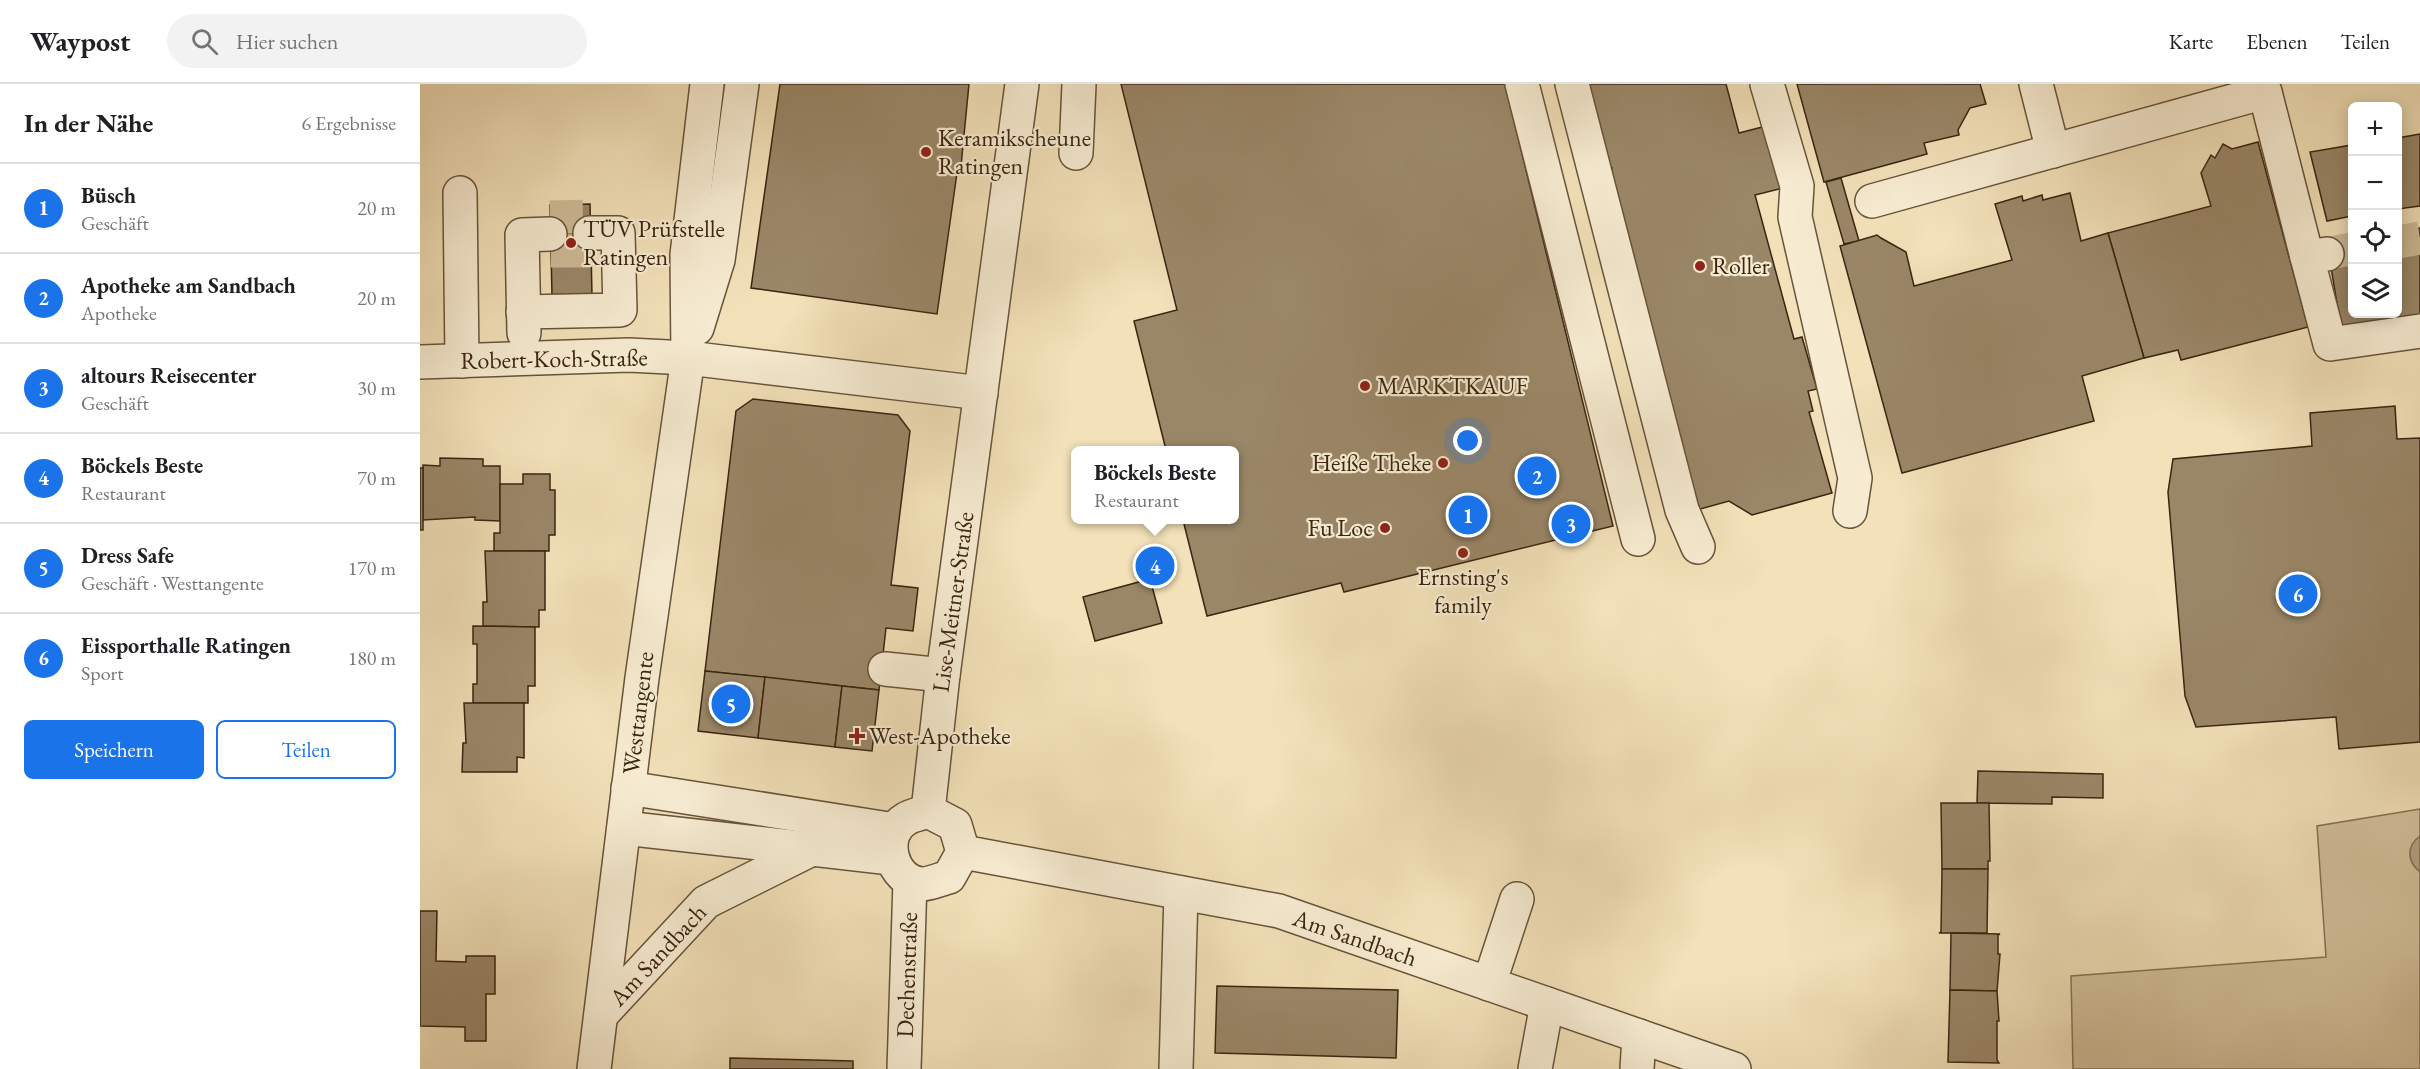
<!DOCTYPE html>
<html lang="de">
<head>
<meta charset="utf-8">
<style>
  :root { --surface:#fff; --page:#f2f2f2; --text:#202124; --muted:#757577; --line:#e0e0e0; --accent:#1a73e8 }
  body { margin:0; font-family:"EB Garamond",serif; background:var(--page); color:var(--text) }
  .controls { position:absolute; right:18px; top:18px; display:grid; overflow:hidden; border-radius:9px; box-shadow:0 3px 15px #0003 }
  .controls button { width:54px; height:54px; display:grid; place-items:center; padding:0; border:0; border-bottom:2px solid var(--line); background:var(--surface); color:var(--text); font:30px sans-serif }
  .you { position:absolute; left:1048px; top:357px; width:21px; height:21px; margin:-15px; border:4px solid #fff; border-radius:50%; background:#1a73e8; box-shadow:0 0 0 9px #1a73e833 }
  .badge { display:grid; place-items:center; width:39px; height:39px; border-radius:50%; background:var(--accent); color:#fff; font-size:20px; font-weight:700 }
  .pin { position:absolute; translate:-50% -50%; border:3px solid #fff; box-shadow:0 2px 6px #0006 }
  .popup { position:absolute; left:651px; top:362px; width:168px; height:78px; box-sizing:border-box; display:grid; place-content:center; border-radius:9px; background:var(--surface); filter:drop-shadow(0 2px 4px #0005); font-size:20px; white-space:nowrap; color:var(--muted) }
  .popup b { font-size:22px; color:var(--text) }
  .popup::after { content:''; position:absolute; left:50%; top:100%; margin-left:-12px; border:12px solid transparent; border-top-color:var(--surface) }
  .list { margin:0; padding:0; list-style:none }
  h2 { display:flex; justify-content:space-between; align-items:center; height:78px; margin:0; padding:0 24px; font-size:26px }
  h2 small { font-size:20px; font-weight:400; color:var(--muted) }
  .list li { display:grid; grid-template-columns:39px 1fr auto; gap:18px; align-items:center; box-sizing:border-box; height:90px; padding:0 24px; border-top:2px solid var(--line) }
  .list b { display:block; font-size:22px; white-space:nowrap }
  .list p { margin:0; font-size:20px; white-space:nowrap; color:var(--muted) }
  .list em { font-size:20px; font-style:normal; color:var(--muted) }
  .actions { display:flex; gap:12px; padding:18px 24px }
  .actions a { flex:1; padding:14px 0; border:2px solid var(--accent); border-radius:9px; text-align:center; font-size:21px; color:var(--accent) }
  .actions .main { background:var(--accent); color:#fff }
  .icon { flex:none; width:33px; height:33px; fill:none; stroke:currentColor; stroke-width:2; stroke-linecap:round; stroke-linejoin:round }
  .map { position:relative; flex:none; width:2000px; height:985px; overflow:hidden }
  header { display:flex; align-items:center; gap:36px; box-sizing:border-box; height:84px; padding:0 30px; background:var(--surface); border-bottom:2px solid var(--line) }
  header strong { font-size:28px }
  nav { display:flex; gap:33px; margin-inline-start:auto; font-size:21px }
  .search { width:420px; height:54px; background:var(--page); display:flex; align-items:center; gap:15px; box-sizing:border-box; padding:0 21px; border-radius:33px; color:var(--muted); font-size:22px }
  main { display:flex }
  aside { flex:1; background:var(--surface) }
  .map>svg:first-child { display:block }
  .green { fill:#d3c19c; stroke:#867356; stroke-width:1.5 }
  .water { fill:#b3a180; stroke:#836f53; stroke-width:1.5 }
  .building { fill:#9a8768; stroke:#3a2510; stroke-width:1.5 }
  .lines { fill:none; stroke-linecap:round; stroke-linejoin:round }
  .minor-tunnel { stroke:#cdbb97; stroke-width:33; stroke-dasharray:33 16; stroke-linecap:butt }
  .minor-casing { stroke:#68543a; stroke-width:36 }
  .minor { stroke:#f7ecd2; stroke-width:33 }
  .poi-dot { fill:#8f2418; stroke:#f7ecd2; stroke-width:2 }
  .labels { text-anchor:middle; stroke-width:4.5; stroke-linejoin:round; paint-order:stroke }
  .poi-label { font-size:24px; fill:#3a2510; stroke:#f7ecd2; text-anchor:start }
  .street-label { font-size:24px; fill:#3a2510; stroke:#f7ecd2 }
</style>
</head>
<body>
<header>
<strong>Waypost</strong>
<div class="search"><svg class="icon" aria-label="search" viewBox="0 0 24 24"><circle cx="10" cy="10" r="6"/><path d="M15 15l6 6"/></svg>Hier suchen</div>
<nav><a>Karte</a><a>Ebenen</a><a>Teilen</a></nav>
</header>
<main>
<aside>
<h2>In der Nähe<small>6 Ergebnisse</small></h2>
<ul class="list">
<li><span class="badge">1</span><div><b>Büsch</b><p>Geschäft</p></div><em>20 m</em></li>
<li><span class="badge">2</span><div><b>Apotheke am Sandbach</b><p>Apotheke</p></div><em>20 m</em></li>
<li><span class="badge">3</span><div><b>altours Reisecenter</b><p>Geschäft</p></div><em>30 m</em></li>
<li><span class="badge">4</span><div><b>Böckels Beste</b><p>Restaurant</p></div><em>70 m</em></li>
<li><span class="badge">5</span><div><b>Dress Safe</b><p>Geschäft · Westtangente</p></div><em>170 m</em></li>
<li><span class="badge">6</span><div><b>Eissporthalle Ratingen</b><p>Sport</p></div><em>180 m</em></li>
</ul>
<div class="actions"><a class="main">Speichern</a><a>Teilen</a></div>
</aside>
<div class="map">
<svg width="2000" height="985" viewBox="0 0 2000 985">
  <rect width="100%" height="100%" fill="#f2e1b9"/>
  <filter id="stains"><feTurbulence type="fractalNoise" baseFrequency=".00333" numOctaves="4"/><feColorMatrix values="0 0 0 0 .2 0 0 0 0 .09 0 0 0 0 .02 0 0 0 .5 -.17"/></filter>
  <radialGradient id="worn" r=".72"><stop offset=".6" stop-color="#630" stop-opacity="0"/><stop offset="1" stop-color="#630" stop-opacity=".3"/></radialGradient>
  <path class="green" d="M2000,725V985H1653L1651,892L1906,873L1897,742Z"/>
  <path class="water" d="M2000,752V788C1987,778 1986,762 2000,752Z"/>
  <g class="building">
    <path d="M360,0H549L541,82H538L517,230L331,204Z"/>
    <path d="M701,0H1085L1193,442L924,508L921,499L787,532L763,436H814V366H746L714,237L757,226Z"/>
    <path d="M1162,0H1306L1319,49L1350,41L1367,103L1335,111L1374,255L1382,253L1397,305L1388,307L1393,327L1389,328L1412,409L1332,431L1309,417L1273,427L1186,106L1192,84L1185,85Z"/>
    <path d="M1377,0H1560L1566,20L1550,24L1538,46L1539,51L1504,59L1507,70L1404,98Z"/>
    <path d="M2000,50V122L1978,125V54Z"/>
    <path d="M1838,58L1888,243L1761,276L1758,266L1724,274L1688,149L1791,122L1781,89L1791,71L1795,74L1803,60L1812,65Z"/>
    <path d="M1932,61V132L1907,137L1890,68Z"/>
    <path d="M1421,94L1439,157L1424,160L1406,98Z"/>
    <path d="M1650,109L1661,157L1688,149L1724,274L1662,292L1674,337L1482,389L1420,162L1457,151L1461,154L1486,168L1494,202L1592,176L1575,120L1602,112L1603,117L1622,111L1623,116Z"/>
    <path d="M170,120L172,211L132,212L130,121Z"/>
    <path d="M2000,144V238L1922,250L1907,159L1932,155V230H1978V148Z"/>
    <path d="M333,315L478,331L490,347L471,501L498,504L493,547L466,544L459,606L285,587L316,327Z"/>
    <path d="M1975,322L1977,355L2000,354V658L1919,665L1916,633L1776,643L1765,612L1748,408L1753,375L1892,362L1890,329Z"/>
    <path d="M20,374L63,375V382H80V437L55,436V433L3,436V381L20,382Z"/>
    <rect x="0" y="384" width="3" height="62"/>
    <path d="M103,390H130V406H135V451H129V467H74V449H80V400H103Z"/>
    <path d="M65,467H125V526H119V543L63,542V518H67Z"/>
    <path d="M730,495L742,539L675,557L663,513Z"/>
    <path d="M53,542L115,543V602H108V619H53V600H57V560H53Z"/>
    <path d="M285,587L345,593L338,654L278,647Z"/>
    <path d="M345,593L422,602L415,663L338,654Z"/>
    <path d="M422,602L459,606L452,667L415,663Z"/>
    <path d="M44,619H104V674L97,673V688H42L43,659H46Z"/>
    <path d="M1558,687L1683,690V714L1632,713V720L1557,719Z"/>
    <path d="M1521,719H1569L1570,777H1568V785H1522Z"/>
    <path d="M1522,785H1568L1567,849H1519L1521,848Z"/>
    <path d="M0,827H17L16,877L46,878V872H75V910H66V957H45V943L0,942Z"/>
    <path d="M1531,849L1580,850L1578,851V870H1580L1577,907L1530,906Z"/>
    <path d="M797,902L978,906L976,974L795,969Z"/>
    <path d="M1530,906L1577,907L1579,937H1577V976L1579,979L1528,978Z"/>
    <path d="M310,974L433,977V985H310Z"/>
  </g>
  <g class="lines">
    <g class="minor-tunnel">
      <path d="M130,133L170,132"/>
      <path d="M1978,158L2000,154"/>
      <path d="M131,167H171"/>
      <path d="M1909,169L1932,165"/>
    </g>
    <defs>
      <g id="minor">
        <path d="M1102,0L1218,455"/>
        <path d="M1152,0L1262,426L1278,463"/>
        <path d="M1347,0L1377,102L1375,133L1435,394L1430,427"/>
        <path d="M1616,0L1633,67"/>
        <path d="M656,69L659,0"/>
        <path d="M40,109L42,277"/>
        <path d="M1452,117L1845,8L1887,173"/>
        <path d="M1907,170L1887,173L1910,260L2000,247"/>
        <path d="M103,228L200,226L198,149H170"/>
        <path d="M277,244L298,176L322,0"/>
        <path d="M104,249L102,151L130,150"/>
        <path d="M0,278L209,271L268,274L561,309"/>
        <path d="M465,585L523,591"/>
        <path d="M208,704L475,746"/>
        <path d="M508,727L523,591L602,0"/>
        <path d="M508,727L535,741L543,768L529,793C521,795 510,800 502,800C471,798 459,750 486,735C492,731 501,730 508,727Z"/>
        <path d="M204,744L471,774"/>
        <path d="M543,768L859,827L1314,985"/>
        <path d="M1069,900L1097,815"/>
        <path d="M181,931L286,818L394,764"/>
        <path d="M174,985L222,594L268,274L267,171L287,0"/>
        <path d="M484,985L490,797"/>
        <path d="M756,985L761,809"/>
        <path d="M1115,985L1127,920"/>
        <path d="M1217,985L1219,952"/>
      </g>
    </defs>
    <use href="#minor" class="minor-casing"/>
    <use href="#minor" class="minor"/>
  </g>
  <g class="poi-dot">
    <circle cx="506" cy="68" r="6"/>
    <circle cx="151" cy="159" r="6"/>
    <circle cx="1280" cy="182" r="6"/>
    <circle cx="945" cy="302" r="6"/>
    <circle cx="1023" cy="379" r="6"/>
    <circle cx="965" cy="444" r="6"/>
    <circle cx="1043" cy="469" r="6"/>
    <path d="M434 643h6v6h6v6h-6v6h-6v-6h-6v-6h6z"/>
  </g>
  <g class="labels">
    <g class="poi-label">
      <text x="518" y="62">Keramikscheune<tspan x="518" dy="28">Ratingen</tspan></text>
      <text x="163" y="153">TÜV Prüfstelle<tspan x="163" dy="28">Ratingen</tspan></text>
      <text x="1292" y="190">Roller</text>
      <text x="957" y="310">MARKTKAUF</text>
      <text x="1011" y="387" text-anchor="end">Heiße Theke</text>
      <text x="953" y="452" text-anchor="end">Fu Loc</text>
      <text x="1043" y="501" text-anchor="middle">Ernsting's<tspan x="1043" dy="28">family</tspan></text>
      <text x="449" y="660">West-Apotheke</text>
    </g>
    <g class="street-label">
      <text transform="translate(134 275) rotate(-1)" y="8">Robert-Koch-Straße</text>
      <text transform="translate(533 518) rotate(-82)" y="8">Lise-Meitner-Straße</text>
      <text transform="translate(218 629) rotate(-83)" y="8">Westtangente</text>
      <text transform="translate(935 854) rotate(19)" y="8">Am Sandbach</text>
      <text transform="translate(238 871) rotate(-47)" y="8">Am Sandbach</text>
      <text transform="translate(487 891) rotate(-88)" y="8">Dechenstraße</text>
    </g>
  </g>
  <rect width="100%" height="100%" filter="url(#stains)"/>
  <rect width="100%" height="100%" fill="url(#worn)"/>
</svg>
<div class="controls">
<button>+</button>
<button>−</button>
<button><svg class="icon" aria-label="locate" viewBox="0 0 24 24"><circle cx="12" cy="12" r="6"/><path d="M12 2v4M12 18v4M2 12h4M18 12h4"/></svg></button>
<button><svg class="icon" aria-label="layers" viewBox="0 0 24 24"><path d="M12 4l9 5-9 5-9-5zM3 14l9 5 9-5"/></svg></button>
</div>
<div class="you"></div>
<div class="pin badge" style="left:1048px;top:431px">1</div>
<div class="pin badge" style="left:1117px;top:392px">2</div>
<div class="pin badge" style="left:1151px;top:440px">3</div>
<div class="pin badge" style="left:735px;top:482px">4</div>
<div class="popup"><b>Böckels Beste</b>Restaurant</div>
<div class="pin badge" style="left:311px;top:620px">5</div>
<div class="pin badge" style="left:1878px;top:510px">6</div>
</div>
</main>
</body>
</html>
